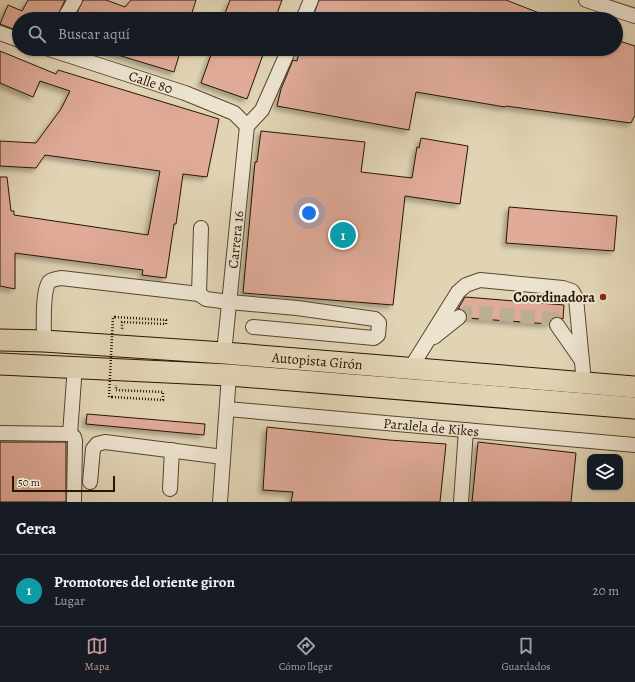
<!DOCTYPE html>
<html lang="es">
<head>
<meta charset="utf-8">
<style>
  :root { --surface:#171b24; --page:#20242c; --text:#f1f3f6; --muted:#9ea1a6; --line:#363941; --accent:#c59692 }
  body { margin:0; font-family:Alegreya,serif; background:var(--page); color:var(--text) }
  .controls { position:absolute; right:12px; bottom:12px; display:grid; overflow:hidden; border-radius:8px; box-shadow:0 1px 3px #0004 }
  .controls button { width:36px; height:36px; display:grid; place-items:center; padding:0; border:0; border-bottom:1px solid var(--line); background:var(--surface); color:var(--text); font:20px sans-serif }
  .scale { position:absolute; left:12px; bottom:10px; width:103px; box-sizing:border-box; padding-left:4px; border:2px solid #291601; border-top:0; font-size:11px; line-height:14px; white-space:nowrap; color:#291601; -webkit-text-stroke:3px #ece3cf; paint-order:stroke }
  .you { position:absolute; left:309px; top:213px; width:14px; height:14px; margin:-10px; border:3px solid #fff; border-radius:50%; background:#1a73e8; box-shadow:0 0 0 6px #1a73e833 }
  .badge { display:grid; place-items:center; width:26px; height:26px; border-radius:50%; background:var(--accent); color:#fff; font-size:13px; font-weight:700 }
  .pin { position:absolute; translate:-50% -50%; border:2px solid #fff; box-shadow:0 1px 4px #0006 }
  .list { margin:0; padding:0; list-style:none }
  h2 { display:flex; justify-content:space-between; align-items:center; height:52px; margin:0; padding:0 16px; font-size:17px }
  h2 small { font-size:13px; font-weight:400; color:var(--muted) }
  .list li { display:grid; grid-template-columns:26px 1fr auto; gap:12px; align-items:center; box-sizing:border-box; height:72px; padding:0 16px; border-top:1px solid var(--line) }
  .list b { display:block; font-size:15px; white-space:nowrap }
  .list p { margin:0; font-size:13px; white-space:nowrap; color:var(--muted) }
  .list em { font-size:13px; font-style:normal; color:var(--muted) }
  .icon { flex:none; width:22px; height:22px; fill:none; stroke:currentColor; stroke-width:2; stroke-linecap:round; stroke-linejoin:round }
  .map { position:relative; flex:none; width:635px; height:502px; overflow:hidden }
  .search { position:absolute; background:var(--surface); box-shadow:0 1px 3px #0004; left:12px; right:12px; top:12px; height:44px; display:flex; align-items:center; gap:10px; box-sizing:border-box; padding:0 14px; border-radius:22px; color:var(--muted); font-size:15px }
  .sheet { height:124px; background:var(--surface) }
  nav { display:flex; justify-content:space-around; align-items:center; box-sizing:border-box; height:56px; border-top:1px solid var(--line); background:var(--surface); font-size:11px; color:var(--muted) }
  nav a { display:grid; justify-items:center; gap:2px }
  nav .on { color:var(--accent) }
  .map>svg:first-child { display:block }
  .building { fill:#dfaa98; stroke:#291601; filter:url(#shadow) }
  .lines { fill:none; stroke-linecap:round; stroke-linejoin:round }
  .minor-tunnel { stroke:#bcae91; stroke-width:14; stroke-dasharray:14 7; stroke-linecap:butt }
  .minor-casing { stroke:#57462e; stroke-width:16 }
  .highway-casing { stroke:#291601; stroke-width:23 }
  .path { stroke:#291601; stroke-width:2.5; stroke-dasharray:1 2; stroke-linecap:butt }
  .minor { stroke:#ece3cf; stroke-width:14 }
  .highway { stroke:#e1d4b5; stroke-width:21 }
  .path-bridge { stroke:#291601; stroke-width:2.5; stroke-dasharray:1 2; stroke-linecap:butt }
  .poi-dot { fill:#8f2418; stroke:#ece3cf; stroke-width:1.5 }
  .labels { text-anchor:middle; stroke-width:4; stroke-linejoin:round; paint-order:stroke }
  .street-label { font-size:14px; fill:#291601; stroke:#ece3cf }
  .poi-label { font-size:14px; font-weight:bold; fill:#291601; stroke:#ece3cf; text-anchor:end }
</style>
</head>
<body>
<div class="map">
<svg width="635" height="502" viewBox="0 0 635 502">
  <defs>
    <filter id="shadow"><feDropShadow dx="-3.5" dy="3.5" stdDeviation="2" flood-color="#0004"/></filter>
  </defs>
  <rect width="100%" height="100%" fill="#e1d4b5"/>
  <filter id="stains"><feTurbulence type="fractalNoise" baseFrequency=".005" numOctaves="4"/><feColorMatrix values="0 0 0 0 .2 0 0 0 0 .09 0 0 0 0 .02 0 0 0 .5 -.17"/></filter>
  <radialGradient id="worn" r=".72"><stop offset=".6" stop-color="#630" stop-opacity="0"/><stop offset="1" stop-color="#630" stop-opacity=".3"/></radialGradient>
  <g class="building">
    <path d="M28,0H65L56,19H19V31L0,24L8,5L22,11Z"/>
    <path d="M83,0H106L125,7L131,0H196L190,19H74Z"/>
    <path d="M230,0H282L275,19H223Z"/>
    <path d="M319,0H506L552,18L312,19Z"/>
    <path d="M616,40L635,46V115L631,123L506,106L505,107L416,92L409,130L277,106L281,89L293,60L297,61L300,49H616Z"/>
    <path d="M108,49H181L174,72L108,52Z"/>
    <path d="M213,49H265L247,99L201,83Z"/>
    <path d="M0,51L56,74L58,70L219,119L207,177L183,174L176,224H174L166,278L142,275L143,270L15,253V289L0,286V177H7L11,211H14V215L148,235L160,171L45,155L36,168L0,166V141L36,143L61,109L70,91L40,81L33,97L0,83Z"/>
    <path d="M261,131L365,142L361,172L412,178L417,147L419,148L421,138L468,146L460,204L405,196L393,305L243,293L255,162H257Z"/>
    <path d="M509,207L617,216L614,251L506,243Z"/>
    <path d="M465,297L564,305L563,319L557,317L552,318L549,324L467,318L465,311L462,309H458Z"/>
    <path d="M87,414L205,424L204,435L86,424Z"/>
    <path d="M267,427L389,440L446,444L440,502H291L293,492L263,490Z"/>
    <rect x="0" y="442" width="66" height="60"/>
    <path d="M478,442L576,453L571,502H472Z"/>
  </g>
  <g class="lines">
    <path class="minor-tunnel" d="M459,317L466,313L496,314L553,319L557,325"/>
    <defs>
      <g id="minor">
        <path d="M586,0L635,16"/>
        <path d="M64,19L75,0"/>
        <path d="M303,19L311,0"/>
        <path d="M0,33L19,40"/>
        <path id="s1" d="M49,49L185,93L234,113L247,126"/>
        <path d="M247,126L262,110L289,49"/>
        <path d="M199,294L201,228"/>
        <path d="M557,325L582,361"/>
        <path d="M434,337L459,317"/>
        <path d="M44,341C44,328 42,292 49,282C52,279 57,279 61,278L199,294L206,299L229,302L297,308L375,319L379,323L378,335L374,338L253,327"/>
        <path id="s2" d="M224,353L247,126"/>
        <path d="M410,369L458,292L466,285L480,280L563,288L572,291L576,298L584,383"/>
        <path id="s3" d="M227,409L635,445"/>
        <path d="M0,433L70,434L74,437L75,441L74,502"/>
        <path d="M70,434L75,366"/>
        <path d="M90,482L93,449L97,444L105,442L223,457"/>
        <path d="M170,489L172,450"/>
        <path d="M220,502L229,375"/>
        <path d="M461,502L466,430"/>
      </g>
      <g id="highway">
        <path id="s4" d="M0,340L44,341L224,353L635,387"/>
        <path d="M0,364L229,375L635,408"/>
      </g>
    </defs>
    <use href="#minor" class="minor-casing"/>
    <use href="#highway" class="highway-casing"/>
    <g class="path">
      <path d="M115,317L166,320V324L122,322V329H124"/>
      <path d="M112,397L163,400V392L116,390V385"/>
    </g>
    <use href="#minor" class="minor"/>
    <use href="#highway" class="highway"/>
    <path class="path-bridge" d="M112,397H109L113,317H115"/>
  </g>
  <circle class="poi-dot" cx="603" cy="297" r="4"/>
  <g class="labels">
    <g class="street-label">
      <text dy="5" stroke="none"><textPath href="#s1" startOffset="107">Calle 80</textPath></text>
      <text dy="5" stroke="none"><textPath href="#s2" startOffset="114">Carrera 16</textPath></text>
      <text dy="5" stroke="none"><textPath href="#s4" startOffset="318">Autopista Girón</textPath></text>
      <text dy="5" stroke="none"><textPath href="#s3" startOffset="205">Paralela de Kikes</textPath></text>
    </g>
    <g class="poi-label">
      <text x="595" y="302">Coordinadora</text>
    </g>
  </g>
  <rect width="100%" height="100%" filter="url(#stains)"/>
  <rect width="100%" height="100%" fill="url(#worn)"/>
</svg>
<div class="controls">
<button><svg class="icon" aria-label="layers" viewBox="0 0 24 24"><path d="M12 4l9 5-9 5-9-5zM3 14l9 5 9-5"/></svg></button>
</div>
<div class="scale">50 m</div>
<div class="you"></div>
<div class="pin badge" style="left:343px;top:235px;background:#0f9aa8">1</div>
<div class="search"><svg class="icon" aria-label="search" viewBox="0 0 24 24"><circle cx="10" cy="10" r="6"/><path d="M15 15l6 6"/></svg>Buscar aquí</div>
</div>
<section class="sheet">
<h2>Cerca<small></small></h2>
<ul class="list">
<li><span class="badge" style="background:#0f9aa8">1</span><div><b>Promotores del oriente giron</b><p>Lugar</p></div><em>20 m</em></li>
</ul>
</section>
<nav>
<a class="on"><svg class="icon" aria-label="map" viewBox="0 0 24 24"><path d="M3 6l6-2 6 2 6-2v14l-6 2-6-2-6 2zM9 4v14M15 6v14"/></svg>Mapa</a>
<a><svg class="icon" aria-label="directions" viewBox="0 0 24 24"><path d="M12 3l9 9-9 9-9-9zM9 14v-3h6M13 9l2 2-2 2"/></svg>Cómo llegar</a>
<a><svg class="icon" aria-label="saved" viewBox="0 0 24 24"><path d="M7 4h10v16l-5-4-5 4z"/></svg>Guardados</a>
</nav>
</body>
</html>
